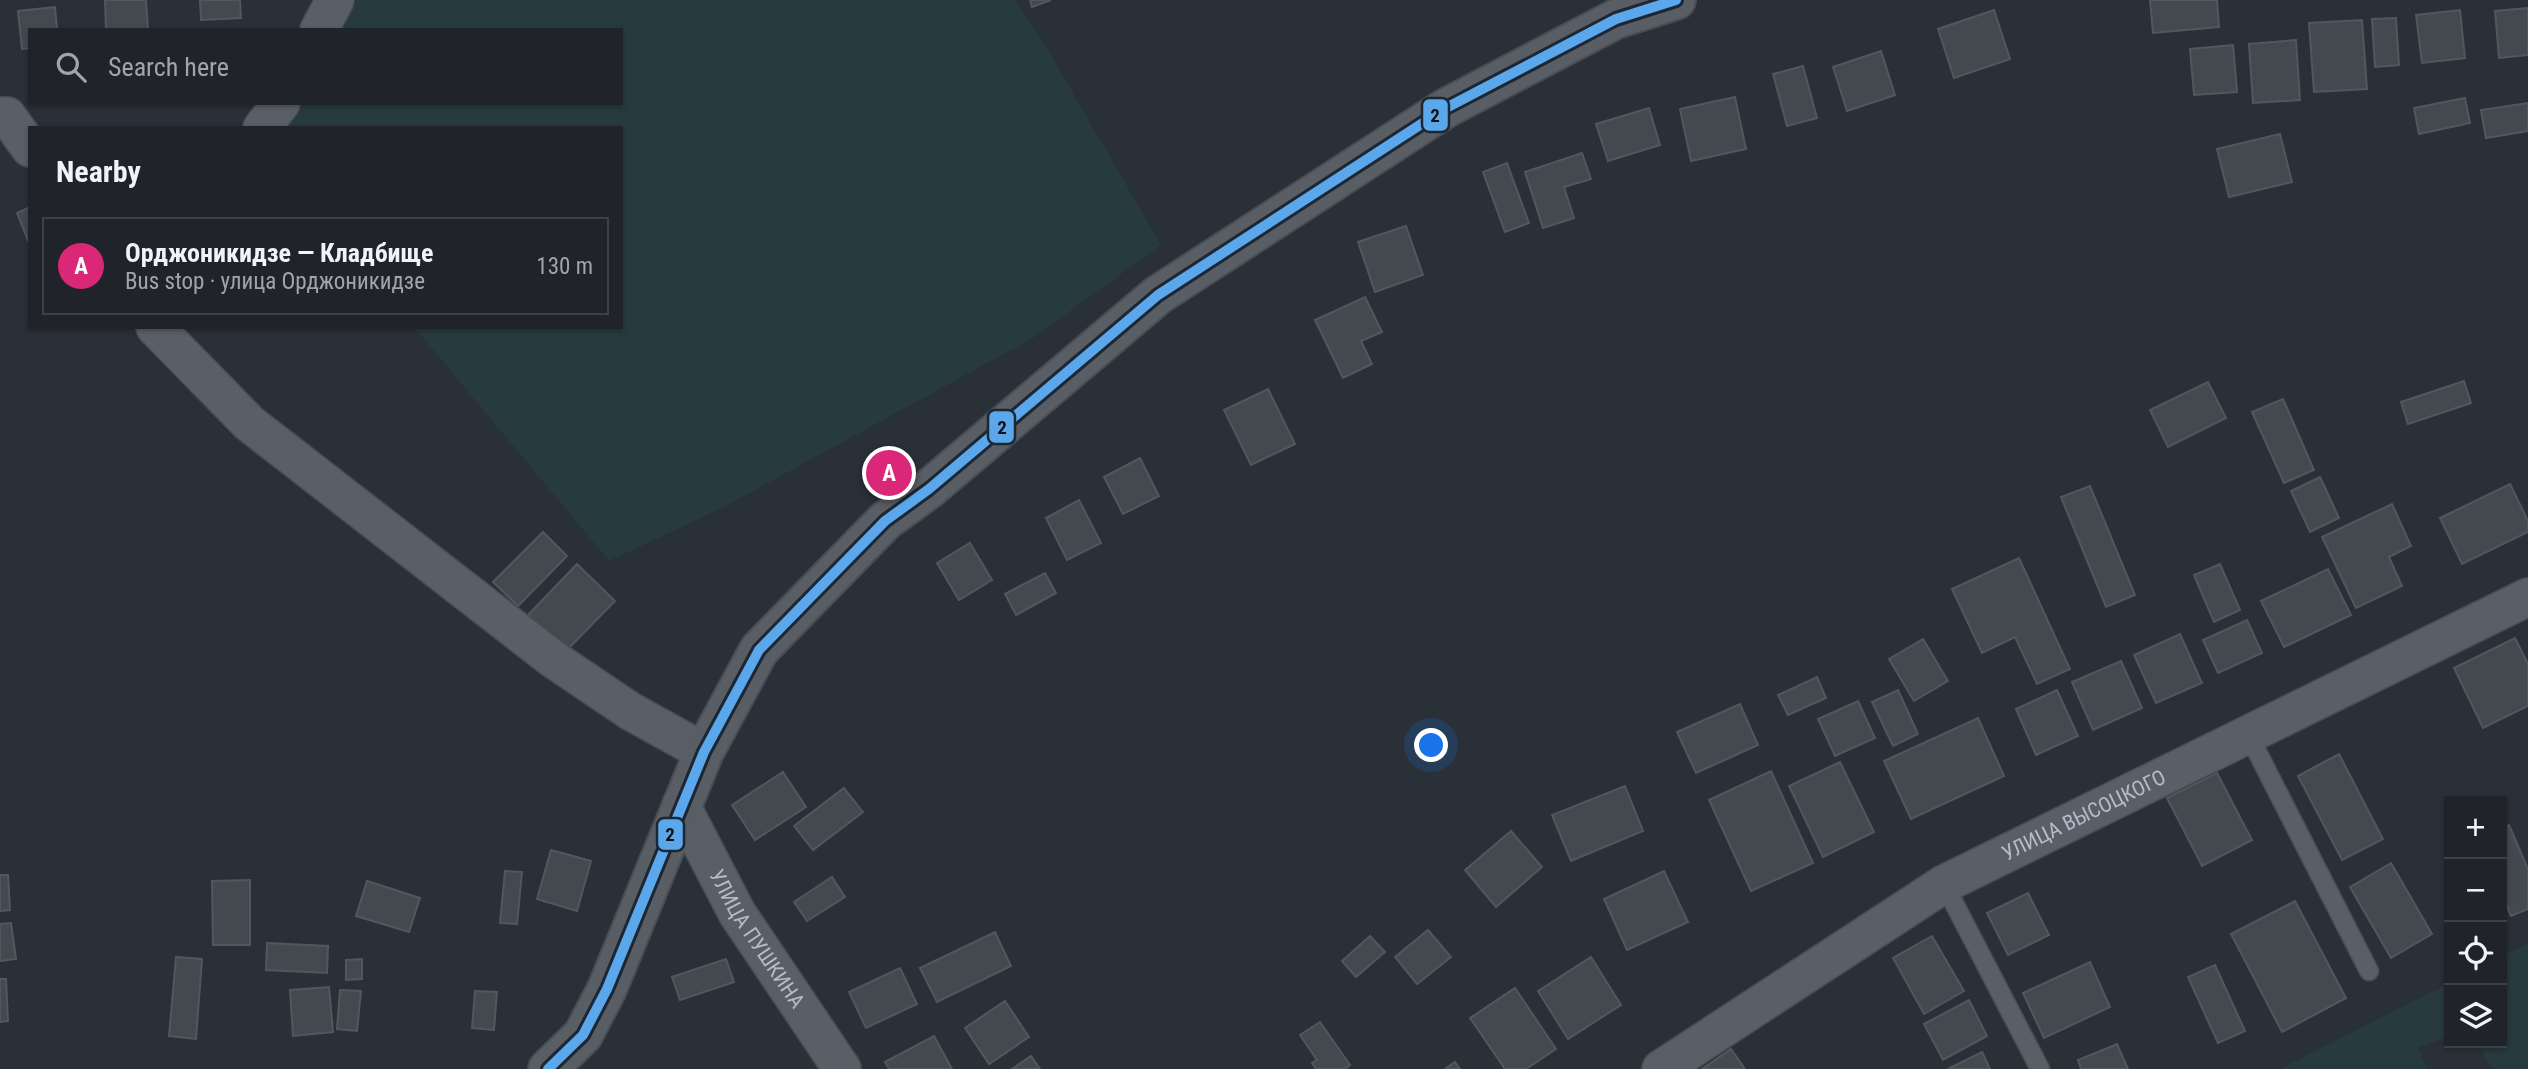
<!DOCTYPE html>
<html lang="en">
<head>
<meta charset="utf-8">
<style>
  :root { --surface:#20242a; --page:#282c32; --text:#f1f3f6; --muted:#a2a4a8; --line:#3d4147; --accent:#db2777 }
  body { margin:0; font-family:"Roboto Condensed",sans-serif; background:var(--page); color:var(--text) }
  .controls { position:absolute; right:21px; bottom:21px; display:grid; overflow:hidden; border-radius:0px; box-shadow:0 2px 5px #0004 }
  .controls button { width:63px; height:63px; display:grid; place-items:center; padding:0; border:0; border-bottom:2px solid var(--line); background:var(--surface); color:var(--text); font:35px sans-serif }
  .you { position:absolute; left:1432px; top:746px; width:24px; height:24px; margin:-18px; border:5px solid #fff; border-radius:50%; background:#1a73e8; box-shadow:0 0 0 10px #1a73e833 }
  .badge { display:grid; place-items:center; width:46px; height:46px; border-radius:50%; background:var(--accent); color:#fff; font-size:23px; font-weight:700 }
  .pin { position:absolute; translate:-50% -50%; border:4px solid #fff; box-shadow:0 2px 7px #0006 }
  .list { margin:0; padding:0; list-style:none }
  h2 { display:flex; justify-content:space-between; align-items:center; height:91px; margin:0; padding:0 28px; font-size:30px }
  h2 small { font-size:23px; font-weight:400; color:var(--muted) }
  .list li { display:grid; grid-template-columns:46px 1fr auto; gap:21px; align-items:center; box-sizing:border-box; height:98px; margin:0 14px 14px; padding:0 14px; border:2px solid var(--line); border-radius:0px }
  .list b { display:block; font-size:26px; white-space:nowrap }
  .list p { margin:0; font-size:23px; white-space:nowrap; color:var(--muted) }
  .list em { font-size:23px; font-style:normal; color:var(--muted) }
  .icon { flex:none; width:38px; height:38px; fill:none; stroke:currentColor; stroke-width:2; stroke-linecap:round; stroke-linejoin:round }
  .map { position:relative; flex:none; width:2528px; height:1069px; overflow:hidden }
  .search { position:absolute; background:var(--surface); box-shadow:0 2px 5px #0004; left:28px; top:28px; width:595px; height:77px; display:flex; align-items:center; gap:18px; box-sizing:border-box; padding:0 24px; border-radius:0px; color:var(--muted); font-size:26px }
  .panel { position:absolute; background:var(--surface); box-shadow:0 2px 5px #0004; left:28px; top:126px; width:595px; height:203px; border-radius:0px }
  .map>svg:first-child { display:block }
  .green { fill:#273a3e }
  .building { fill:#444950; stroke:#52575f; stroke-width:2 }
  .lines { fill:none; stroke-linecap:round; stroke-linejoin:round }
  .service-casing { stroke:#484c53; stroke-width:21 }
  .minor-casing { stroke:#484c53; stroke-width:40 }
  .secondary-casing { stroke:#484c53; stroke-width:42 }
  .service { stroke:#5a5e66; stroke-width:18 }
  .minor { stroke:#5a5e66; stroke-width:37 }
  .secondary { stroke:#595d64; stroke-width:38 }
  .bus-1-casing { stroke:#1d2633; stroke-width:16 }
  .bus-1 { stroke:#5aa8eb; stroke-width:10 }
  .labels { text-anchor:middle; stroke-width:6; stroke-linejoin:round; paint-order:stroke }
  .street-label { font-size:21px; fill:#b4bcc9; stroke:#1d2633 }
  .line-badge { stroke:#1d2633; stroke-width:2.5 }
  .pale-badge-label { font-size:19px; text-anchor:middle; font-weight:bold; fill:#111 }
</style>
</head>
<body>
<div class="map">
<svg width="2528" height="1069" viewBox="0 0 2528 1069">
  <rect width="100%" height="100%" fill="#2a3038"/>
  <g class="green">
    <path d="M357,0H1014L1040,36L1161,245L1033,338L724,507L609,561L414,327H621V128H283L297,103H621V30H339Z"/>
    <path d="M2528,943V1069H2493L2477,1043H2502V957Z"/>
    <path d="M2449,983V1036L2418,1048L2427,1069H2280Z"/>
  </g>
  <g class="building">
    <path d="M105,0H146L148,30H106Z"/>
    <path d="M200,0H240L241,18L201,20Z"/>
    <path d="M1030,0H1051L1032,7Z"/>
    <path d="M2150,0H2217L2219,27L2153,33Z"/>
    <path d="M55,7L57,30H30V48L22,49L18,11Z"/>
    <path d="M2528,8V55L2499,58L2495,11Z"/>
    <path d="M1994,10L2010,59L1954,78L1938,29Z"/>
    <path d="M2460,10L2465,58L2422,63L2416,15Z"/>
    <path d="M2396,18L2399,65L2375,67L2372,19Z"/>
    <path d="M2362,20L2367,89L2314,92L2309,23Z"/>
    <path d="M2296,40L2300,100L2253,103L2249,44Z"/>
    <path d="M2233,45L2237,92L2194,95L2190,49Z"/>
    <path d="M1881,51L1895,95L1847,111L1833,67Z"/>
    <path d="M1803,66L1817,118L1787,126L1773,74Z"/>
    <path d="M1735,97L1746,149L1691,161L1680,109Z"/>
    <path d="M2465,98L2470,123L2419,134L2414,108Z"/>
    <path d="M2528,103V131L2486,138L2481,110Z"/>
    <path d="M1649,108L1660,145L1608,161L1596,124Z"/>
    <path d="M2280,134L2292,182L2229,197L2217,149Z"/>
    <path d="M1582,153L1591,179L1564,187L1574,218L1543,228L1525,172Z"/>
    <path d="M1507,163L1529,223L1505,232L1483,172Z"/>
    <path d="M30,207V242L29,243L17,213Z"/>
    <path d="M1406,226L1423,275L1375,292L1358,242Z"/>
    <path d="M1365,297L1382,332L1361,341L1372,364L1343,378L1315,320Z"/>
    <path d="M2464,381L2471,403L2408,424L2401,402Z"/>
    <path d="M2208,382L2226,418L2168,447L2150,410Z"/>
    <path d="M1268,389L1295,444L1251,465L1224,410Z"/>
    <path d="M2283,399L2314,470L2284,483L2252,412Z"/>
    <path d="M1140,458L1159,496L1123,514L1104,477Z"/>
    <path d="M2320,477L2339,518L2310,532L2291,491Z"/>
    <path d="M2510,484L2528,521V532L2462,564L2440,518Z"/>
    <path d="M2090,486L2135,595L2106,607L2061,497Z"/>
    <path d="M1079,500L1101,543L1067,560L1046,518Z"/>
    <path d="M2392,504L2411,546L2389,557L2402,586L2356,608L2322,537Z"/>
    <path d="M543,532L567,556L518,606L493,582Z"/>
    <path d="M970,543L992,580L959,600L937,563Z"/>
    <path d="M2019,558L2070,669L2037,684L2015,637L1982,653L1952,589Z"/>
    <path d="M577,564L615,601L565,652L528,615Z"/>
    <path d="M2220,564L2240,610L2214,622L2194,575Z"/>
    <path d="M2328,569L2351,615L2284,647L2261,601Z"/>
    <path d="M1045,573L1056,593L1016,615L1005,594Z"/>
    <path d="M2247,620L2262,653L2218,673L2203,640Z"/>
    <path d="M2180,634L2202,683L2156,703L2134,655Z"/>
    <path d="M2515,638L2528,664V706L2483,728L2454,668Z"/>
    <path d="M1923,639L1948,681L1914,701L1889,659Z"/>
    <path d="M2121,661L2142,708L2093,730L2072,682Z"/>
    <path d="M1817,677L1826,698L1788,715L1778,695Z"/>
    <path d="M1898,690L1918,734L1893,746L1872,702Z"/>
    <path d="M2057,690L2078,736L2036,755L2016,709Z"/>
    <path d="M1858,701L1875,738L1835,756L1818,719Z"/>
    <path d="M1740,704L1758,745L1696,773L1677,732Z"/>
    <path d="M1978,718L2004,776L1911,819L1884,761Z"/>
    <path d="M2339,754L2383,839L2342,860L2298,776Z"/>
    <path d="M1840,762L1874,832L1823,857L1789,786Z"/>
    <path d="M1771,771L1813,863L1751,891L1709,800Z"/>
    <path d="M783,772L806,807L755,840L732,805Z"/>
    <path d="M2217,773L2252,840L2202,866L2167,798Z"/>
    <path d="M1625,786L1643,831L1571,861L1552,815Z"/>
    <path d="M844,788L863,812L813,850L794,826Z"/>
    <path d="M2509,825L2528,869V909L2511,916L2502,894V828Z"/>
    <path d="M1511,831L1542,867L1496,907L1465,870Z"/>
    <path d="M551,850L591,861L577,911L537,899Z"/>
    <path d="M2391,863L2432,934L2391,958L2350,887Z"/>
    <path d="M505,871L522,872L517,924L500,923Z"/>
    <path d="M1664,871L1688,922L1627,950L1604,899Z"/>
    <path d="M0,875H8L10,910L0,911Z"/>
    <path d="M832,877L845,897L807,921L794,902Z"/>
    <path d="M250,880V945H213L212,881Z"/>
    <path d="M367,881L420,898L409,932L356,916Z"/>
    <path d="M2028,893L2049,935L2008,955L1987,913Z"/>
    <path d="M2295,901L2346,998L2282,1032L2231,934Z"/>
    <path d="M11,923L16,959L0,961V924Z"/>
    <path d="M1428,930L1451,957L1417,984L1395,957Z"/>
    <path d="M995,932L1011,966L937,1002L920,968Z"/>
    <path d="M1370,936L1385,952L1356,977L1342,961Z"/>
    <path d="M1932,936L1964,991L1924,1014L1893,958Z"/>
    <path d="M267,943L328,946L327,973L266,970Z"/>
    <path d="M176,957L202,959L196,1039L169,1036Z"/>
    <path d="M1591,957L1621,1005L1568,1039L1538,991Z"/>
    <path d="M362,959V979L346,980V960Z"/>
    <path d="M726,959L734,982L680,1000L672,977Z"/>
    <path d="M2090,962L2110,1007L2044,1038L2023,993Z"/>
    <path d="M2215,965L2245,1031L2218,1043L2188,977Z"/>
    <path d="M900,968L917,1004L866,1028L849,992Z"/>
    <path d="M0,979H6L8,1021L0,1022Z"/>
    <path d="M329,987L333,1032L293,1036L290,990Z"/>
    <path d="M1515,988L1556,1049L1526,1069H1505L1470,1018Z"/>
    <path d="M340,990L361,991L357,1031L337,1029Z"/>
    <path d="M475,991L497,992L494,1030L472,1028Z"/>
    <path d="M1969,1000L1987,1036L1943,1060L1924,1024Z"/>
    <path d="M1005,1001L1029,1037L989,1064L965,1028Z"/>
    <path d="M1320,1022L1350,1065L1345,1069H1316L1312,1063L1317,1060L1300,1035Z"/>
    <path d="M934,1036L952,1069H889L885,1062Z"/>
    <path d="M2117,1044L2128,1069H2081L2078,1060Z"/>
    <path d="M1731,1049L1745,1069H1702Z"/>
    <path d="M1982,1052L1990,1069H1948Z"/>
    <path d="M1031,1056L1040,1069H1012Z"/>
    <path d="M1455,1062L1460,1069H1445Z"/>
  </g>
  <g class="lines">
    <defs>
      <g id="service">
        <path d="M2249,736L2369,971"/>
        <path d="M1944,884L2040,1069"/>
      </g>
      <g id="minor">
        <path d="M319,30L335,0"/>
        <path d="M0,116H7L30,148"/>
        <path d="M262,128L281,103"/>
        <path d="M155,327L249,423L553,659L630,711L704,752"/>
        <path id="s1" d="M681,805L737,913L842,1069"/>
        <path id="s2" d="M1661,1069L1944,884L2528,597"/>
      </g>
      <path id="secondary" d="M548,1069L583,1035L607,989L704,752L759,650L885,521L929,489L1158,295L1446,108L1616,19L1676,0"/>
    </defs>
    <use href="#service" class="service-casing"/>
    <use href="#minor" class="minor-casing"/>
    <use href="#secondary" class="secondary-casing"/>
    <use href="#service" class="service"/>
    <use href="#minor" class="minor"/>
    <use href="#secondary" class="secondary"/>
    <defs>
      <path id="bus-1" d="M548,1069L583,1035L607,989L704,752L759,650L885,521L929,489L1158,295L1446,108L1616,19L1676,0"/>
    </defs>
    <use href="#bus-1" class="bus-1-casing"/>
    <use href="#bus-1" class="bus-1"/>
  </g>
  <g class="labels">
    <g class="street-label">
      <text dy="7" stroke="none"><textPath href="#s2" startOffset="494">УЛИЦА ВЫСОЦКОГО</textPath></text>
      <text dy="7" stroke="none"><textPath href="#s1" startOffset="154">УЛИЦА ПУШКИНА</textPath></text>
    </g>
  </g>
  <g class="line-badge">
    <rect x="1422" y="98" width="27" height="34" rx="7" fill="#5aa8eb"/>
    <rect x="988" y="410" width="27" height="34" rx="7" fill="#5aa8eb"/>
    <rect x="657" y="818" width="27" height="33" rx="7" fill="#5aa8eb"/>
  </g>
  <g class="pale-badge-label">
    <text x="1435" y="122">2</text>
    <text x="1002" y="434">2</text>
    <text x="670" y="841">2</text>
  </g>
</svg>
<div class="controls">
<button>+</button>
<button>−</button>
<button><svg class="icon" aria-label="locate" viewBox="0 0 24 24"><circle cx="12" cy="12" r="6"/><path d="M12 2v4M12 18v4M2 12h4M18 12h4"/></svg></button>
<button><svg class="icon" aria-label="layers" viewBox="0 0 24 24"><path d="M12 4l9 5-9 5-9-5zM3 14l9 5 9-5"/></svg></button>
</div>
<div class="you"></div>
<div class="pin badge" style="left:889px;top:473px">A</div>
<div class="search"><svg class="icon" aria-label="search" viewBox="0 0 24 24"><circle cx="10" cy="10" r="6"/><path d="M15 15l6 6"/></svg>Search here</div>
<section class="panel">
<h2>Nearby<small></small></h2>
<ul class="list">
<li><span class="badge">A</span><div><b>Орджоникидзе — Кладбище</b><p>Bus stop · улица Орджоникидзе</p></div><em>130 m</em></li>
</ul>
</section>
</div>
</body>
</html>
